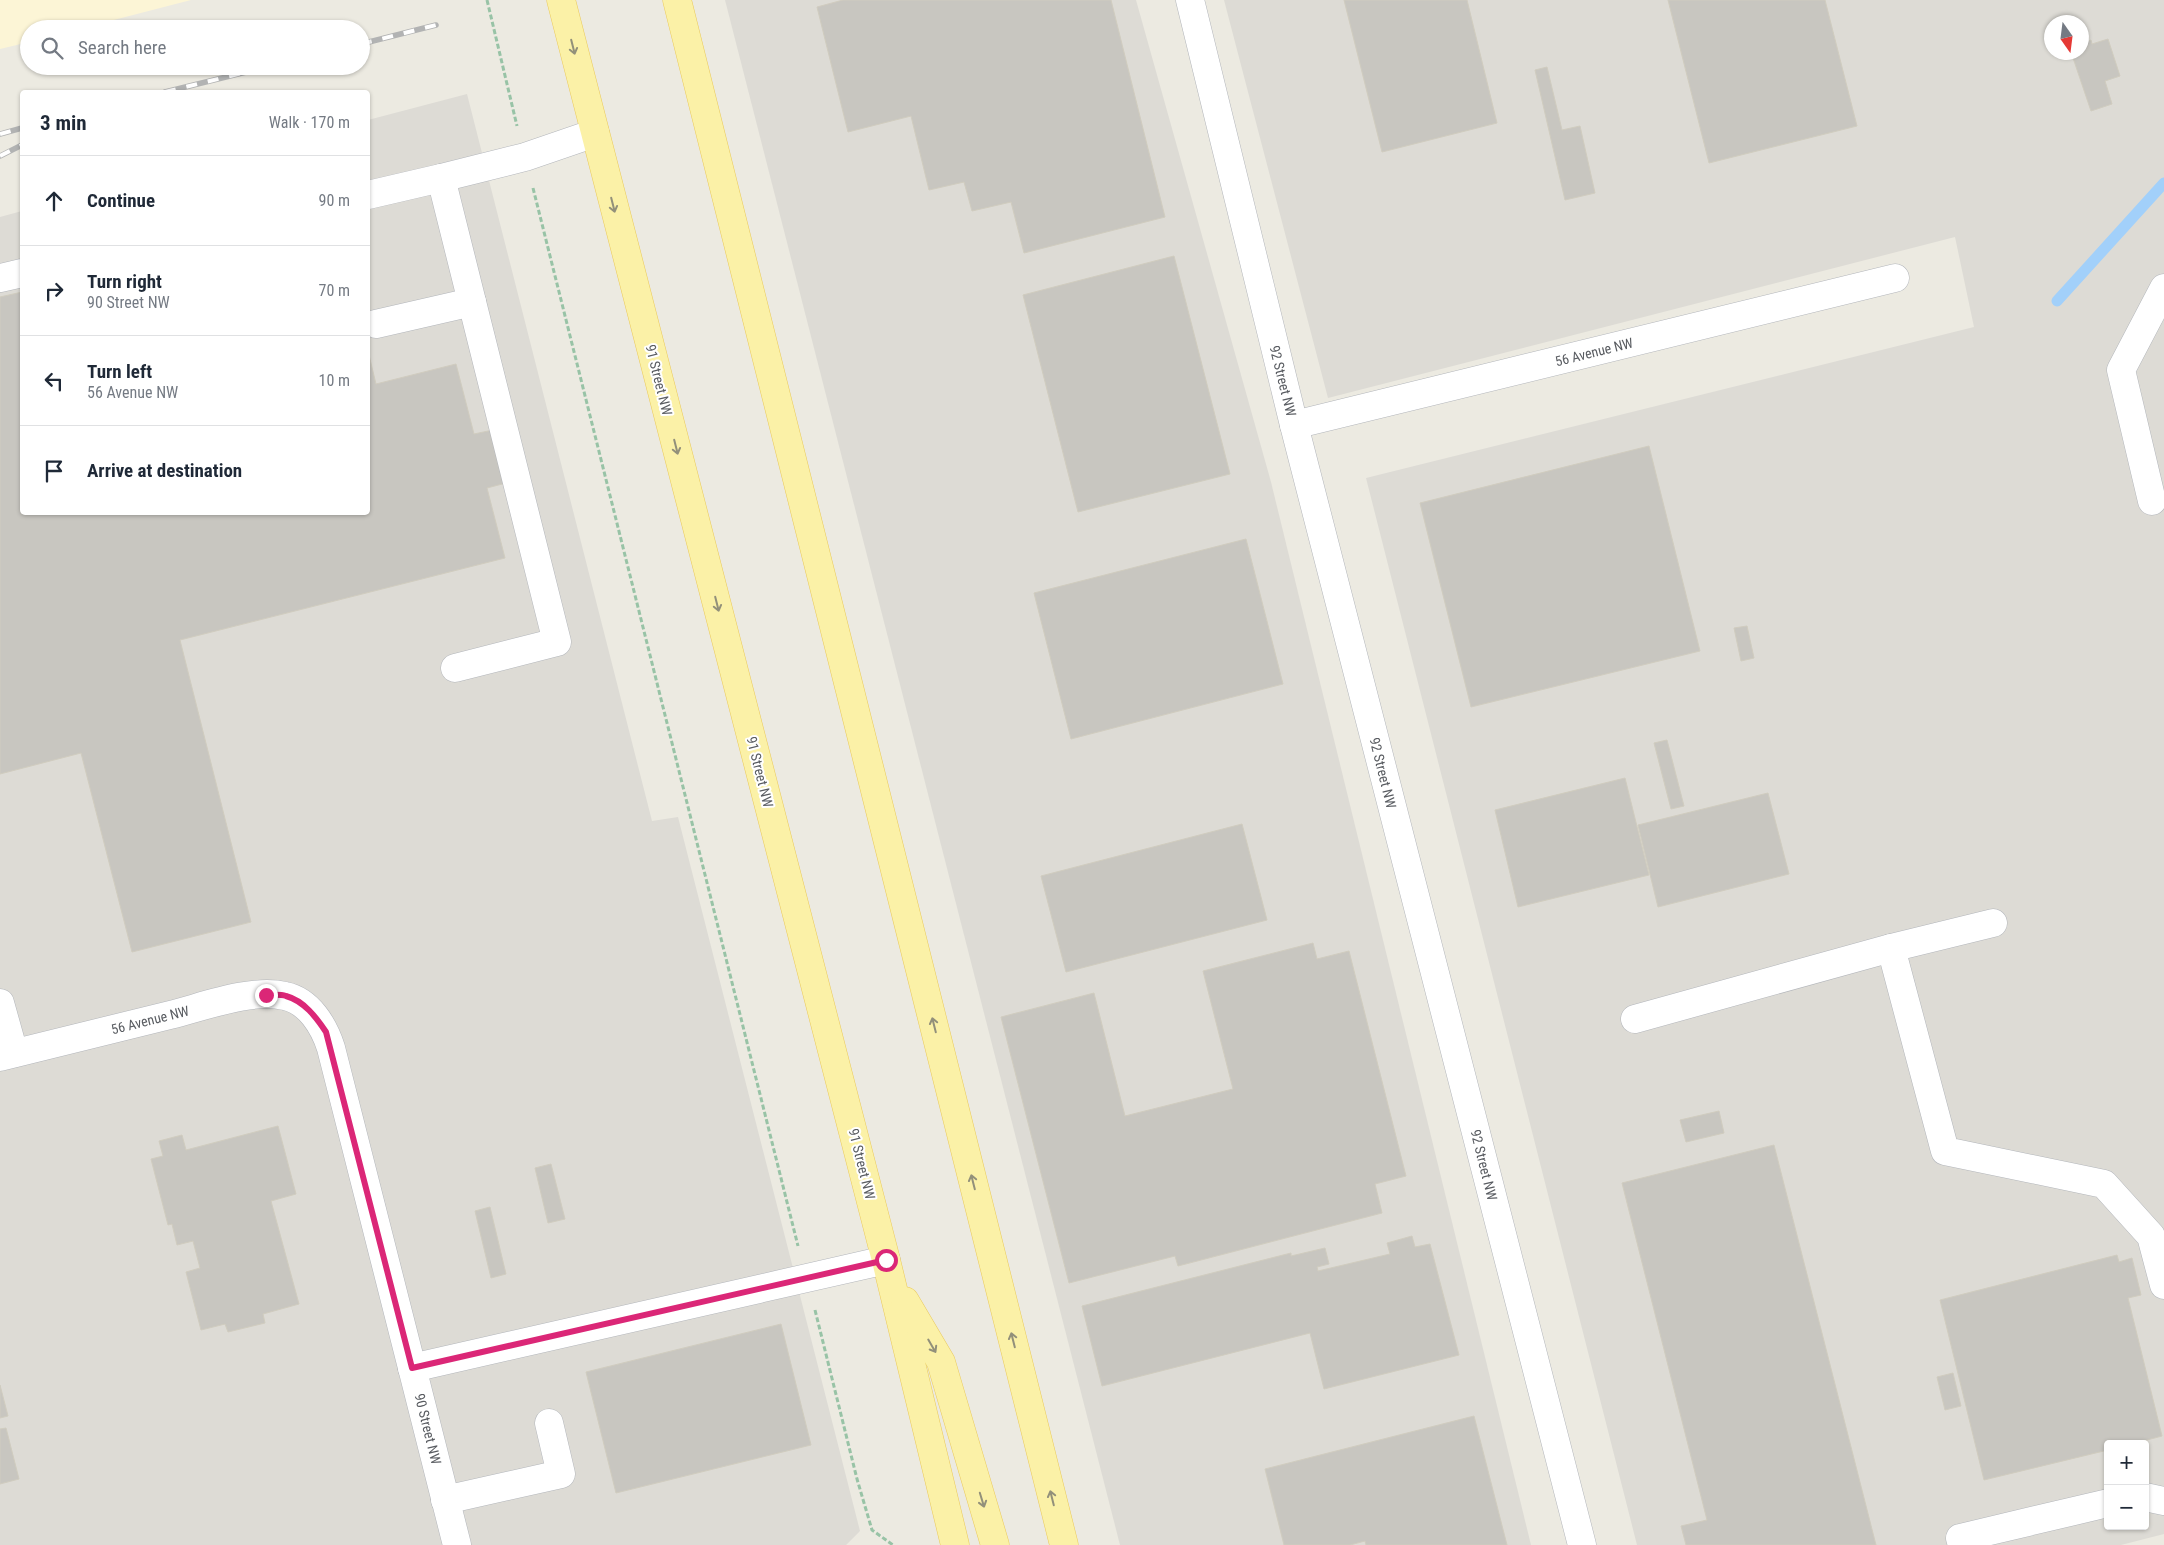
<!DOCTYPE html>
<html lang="en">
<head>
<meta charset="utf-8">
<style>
  :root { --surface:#fff; --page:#f2f2f3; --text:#1f2937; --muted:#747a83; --line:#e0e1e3 }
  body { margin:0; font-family:"Roboto Condensed",sans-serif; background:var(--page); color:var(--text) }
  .controls { position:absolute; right:15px; bottom:15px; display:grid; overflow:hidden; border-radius:5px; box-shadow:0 1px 4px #0004 }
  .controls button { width:45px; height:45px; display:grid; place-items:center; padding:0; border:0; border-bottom:1px solid var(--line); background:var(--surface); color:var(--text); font:25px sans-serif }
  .compass { position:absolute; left:2044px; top:15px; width:45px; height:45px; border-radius:50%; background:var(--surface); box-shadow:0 1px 4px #0004; rotate:166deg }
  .stop { position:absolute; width:15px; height:15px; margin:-11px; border:4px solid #db2777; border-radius:50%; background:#fff }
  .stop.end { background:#db2777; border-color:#fff; box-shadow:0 1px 5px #0008 }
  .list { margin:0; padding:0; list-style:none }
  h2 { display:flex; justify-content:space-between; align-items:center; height:65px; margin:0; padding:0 20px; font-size:21px }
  h2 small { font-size:16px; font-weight:400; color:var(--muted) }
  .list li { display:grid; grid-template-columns:32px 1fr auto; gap:15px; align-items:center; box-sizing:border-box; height:90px; padding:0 20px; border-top:1px solid var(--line) }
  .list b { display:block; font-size:19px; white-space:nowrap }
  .list p { margin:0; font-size:16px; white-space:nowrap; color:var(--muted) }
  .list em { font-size:16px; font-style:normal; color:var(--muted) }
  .icon { flex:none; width:28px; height:28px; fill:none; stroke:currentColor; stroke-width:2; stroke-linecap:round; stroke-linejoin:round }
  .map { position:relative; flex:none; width:2164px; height:1545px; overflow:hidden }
  .search { position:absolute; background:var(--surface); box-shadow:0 1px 4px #0004; left:20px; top:20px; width:350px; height:55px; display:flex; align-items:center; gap:12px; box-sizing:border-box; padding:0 18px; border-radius:28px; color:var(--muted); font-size:19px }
  .panel { position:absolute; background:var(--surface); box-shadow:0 1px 4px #0004; left:20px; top:90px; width:350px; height:425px; border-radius:5px }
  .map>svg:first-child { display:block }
  .commercial { fill:#fcf5d6 }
  .industrial { fill:#dddbd5; fill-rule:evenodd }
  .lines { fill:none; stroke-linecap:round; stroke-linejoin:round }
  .stream { stroke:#a2d0fa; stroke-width:11 }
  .building { fill:#c8c6c0; stroke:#d0ccbf }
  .minor-casing { stroke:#b3b6bb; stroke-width:29 }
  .major-casing { stroke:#eac95b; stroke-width:29 }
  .path { stroke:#98c3a6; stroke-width:3; stroke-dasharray:5 2.5; stroke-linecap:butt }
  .minor { stroke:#fff; stroke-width:28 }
  .major { stroke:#fbf1a7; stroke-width:28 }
  .rail-casing { stroke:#b2b3b3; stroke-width:5.5 }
  .rail { stroke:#fff; stroke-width:4; stroke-dasharray:11; stroke-linecap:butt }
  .oneway { stroke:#92907a }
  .route { stroke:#db2777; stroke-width:6 }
  .labels { text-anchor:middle; stroke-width:4; stroke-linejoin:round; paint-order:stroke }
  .street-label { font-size:14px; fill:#595c61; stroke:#fff }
</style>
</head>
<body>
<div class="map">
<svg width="2164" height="1545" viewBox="0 0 2164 1545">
  <rect width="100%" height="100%" fill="#eceae1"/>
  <path class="commercial" d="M0,0H191L79,29H29V42L0,49Z"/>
  <g class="industrial">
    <path d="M725,0H1136L1271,482L1531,1545H1120Z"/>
    <path d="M1224,0H2164V1534L2121,1545H1637L1366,478L1974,327L1955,237L1328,398ZM2052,22H2082V52H2052ZM2108,1444H2145V1526H2108Z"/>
    <path d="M467,94L652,821L678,817L860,1531L846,1545H0V217L22,211V512H368V120Z"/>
  </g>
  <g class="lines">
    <path class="stream" d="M2057,301L2164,183"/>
  </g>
  <g class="building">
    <path d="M843,0H1111L1165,217L1024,253L1011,202L972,211L964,182L929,190L911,116L848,132L817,7Z"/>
    <path d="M1344,0H1467L1497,123L1382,152Z"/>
    <path d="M1668,0H1825L1857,126L1709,163Z"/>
    <path d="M2108,39L2120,76L2105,81L2112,104L2091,111L2071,52H2082V43L2091,40L2092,44Z"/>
    <path d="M1547,67L1562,130L1580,126L1595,193L1565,200L1535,70Z"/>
    <path d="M1174,256L1230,474L1078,512L1023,295Z"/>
    <path d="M22,292V512H368V351L376,384L456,364L474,434L493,430L506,483L487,488L505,558L180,640L251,922L132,952L81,753L0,774V297Z"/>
    <path d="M1649,446L1700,651L1471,707L1420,503Z"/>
    <path d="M1246,539L1283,684L1071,739L1034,593Z"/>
    <path d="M1747,626L1754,658L1741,661L1734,628Z"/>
    <path d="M1667,740L1684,806L1671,809L1654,743Z"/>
    <path d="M1625,778L1649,875L1518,907L1495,810Z"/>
    <path d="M1768,793L1789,874L1658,907L1638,825Z"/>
    <path d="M1242,824L1267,920L1066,972L1041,876Z"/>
    <path d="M1313,943L1317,959L1349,951L1406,1176L1375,1184L1382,1213L1178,1266L1175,1256L1069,1283L1001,1017L1094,993L1125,1116L1233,1089L1203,971Z"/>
    <path d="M1719,1111L1724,1133L1686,1142L1680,1120Z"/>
    <path d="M278,1126L296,1194L271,1201L299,1304L263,1314L265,1323L228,1332L225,1324L201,1330L186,1272L200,1268L193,1241L177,1245L172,1224L168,1225L151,1159L163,1156L159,1141L182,1135L186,1150Z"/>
    <path d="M1774,1145L1876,1545H1686L1681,1526L1707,1520L1622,1183Z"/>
    <path d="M551,1164L565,1219L548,1223L535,1168Z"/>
    <path d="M490,1207L506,1274L491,1278L475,1211Z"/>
    <path d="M1412,1236L1415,1247L1430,1244L1459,1355L1324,1389L1310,1333L1102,1386L1082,1306L1291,1253V1256L1325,1248L1329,1264L1317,1267L1318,1271L1390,1254L1387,1243Z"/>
    <path d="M2117,1255L2119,1262L2132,1258L2141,1295L2128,1298L2162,1436L2132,1444H2108V1450L1984,1480L1940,1300Z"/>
    <path d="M781,1324L811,1445L616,1493L586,1372Z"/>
    <path d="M1953,1373L1961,1406L1945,1410L1937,1377Z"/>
    <path d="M0,1385L8,1416L0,1418Z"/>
    <path d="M1474,1416L1507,1545H1366L1365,1541L1350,1545H1284L1265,1469Z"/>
    <path d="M6,1428L19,1479L0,1484V1429Z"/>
  </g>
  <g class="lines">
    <defs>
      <g id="minor">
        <path d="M1190,0L1294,425L1582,1545"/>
        <path d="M368,195L441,178"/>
        <path d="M0,278L22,273"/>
        <path d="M376,324L472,302"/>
        <path d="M1294,425L1895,278"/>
        <path d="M2152,501L2121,370L2164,288"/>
        <path d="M455,668L557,642L441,178L525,157L595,133"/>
        <path d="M1891,948L1945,1151L2104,1184L2151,1236L2164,1285"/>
        <path d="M0,1003L14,1053"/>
        <path d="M1635,1019L1891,948L1993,923"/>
        <path d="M0,1057C56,1043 113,1029 170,1015C203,1007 251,988 285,996C309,1001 324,1026 331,1048L457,1545"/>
        <path d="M412,1368L886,1260"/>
        <path d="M2145,1497L2164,1501"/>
        <path d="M445,1500L561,1474L549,1423"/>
        <path d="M1962,1545L1960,1538L2108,1503"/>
      </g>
      <g id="major">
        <path d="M561,0L886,1260L955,1545"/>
        <path d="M677,0L1064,1545"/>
        <path d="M905,1301L941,1362L995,1545"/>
      </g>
    </defs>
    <use href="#minor" class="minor-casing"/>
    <use href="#major" class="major-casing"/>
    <g class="path">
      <path d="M487,0L517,126"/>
      <path d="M533,188L798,1246"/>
      <path d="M815,1310L857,1479L872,1530L893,1545"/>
    </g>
    <use href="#minor" class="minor"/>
    <use href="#major" class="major"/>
    <defs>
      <g id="rail">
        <path d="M361,44L436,25"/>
        <path d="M165,92L271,66"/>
        <path d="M0,134L22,128"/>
        <path d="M0,156L22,145"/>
      </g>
    </defs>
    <use href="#rail" class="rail-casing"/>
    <use href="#rail" class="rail"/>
  </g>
  <defs><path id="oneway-shaft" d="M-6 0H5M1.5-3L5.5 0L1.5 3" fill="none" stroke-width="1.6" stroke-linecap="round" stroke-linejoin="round" transform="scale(1.25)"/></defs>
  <g class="oneway">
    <use href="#oneway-shaft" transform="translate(573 47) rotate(76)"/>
    <use href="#oneway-shaft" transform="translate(613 205) rotate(76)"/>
    <use href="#oneway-shaft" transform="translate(676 447) rotate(76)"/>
    <use href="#oneway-shaft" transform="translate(717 604) rotate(76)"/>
    <use href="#oneway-shaft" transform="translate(934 1025) rotate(-104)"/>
    <use href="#oneway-shaft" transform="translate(973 1182) rotate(-104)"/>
    <use href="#oneway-shaft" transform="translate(1013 1340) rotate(-104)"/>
    <use href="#oneway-shaft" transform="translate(932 1346) rotate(60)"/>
    <use href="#oneway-shaft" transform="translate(1052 1498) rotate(-104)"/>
    <use href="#oneway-shaft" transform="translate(982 1500) rotate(73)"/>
  </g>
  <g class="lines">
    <path class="route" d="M266,995C272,995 280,994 286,996C304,1001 316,1017 326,1032L412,1368L886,1260"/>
  </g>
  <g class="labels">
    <g class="street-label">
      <text transform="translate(1594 352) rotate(-14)" y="5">56 Avenue NW</text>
      <text transform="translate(659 380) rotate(76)" y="5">91 Street NW</text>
      <text transform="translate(1283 381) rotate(76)" y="5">92 Street NW</text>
      <text transform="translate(760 772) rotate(76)" y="5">91 Street NW</text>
      <text transform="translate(1383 773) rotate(76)" y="5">92 Street NW</text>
      <text transform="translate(150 1020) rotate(-14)" y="5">56 Avenue NW</text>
      <text transform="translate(862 1164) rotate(76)" y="5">91 Street NW</text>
      <text transform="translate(1484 1165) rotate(76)" y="5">92 Street NW</text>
      <text transform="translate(428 1429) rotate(76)" y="5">90 Street NW</text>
    </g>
  </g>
</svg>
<div class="controls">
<button>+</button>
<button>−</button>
</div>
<svg class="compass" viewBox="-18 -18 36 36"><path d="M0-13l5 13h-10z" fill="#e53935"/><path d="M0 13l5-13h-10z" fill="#747a83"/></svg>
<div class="stop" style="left:886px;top:1260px"></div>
<div class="stop end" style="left:266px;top:995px"></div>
<div class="search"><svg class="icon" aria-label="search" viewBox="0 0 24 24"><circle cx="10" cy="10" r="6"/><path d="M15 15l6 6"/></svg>Search here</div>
<section class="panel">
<h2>3 min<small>Walk · 170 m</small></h2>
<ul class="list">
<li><svg class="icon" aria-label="ahead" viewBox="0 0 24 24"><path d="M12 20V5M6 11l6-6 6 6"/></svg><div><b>Continue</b></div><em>90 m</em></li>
<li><svg class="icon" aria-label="right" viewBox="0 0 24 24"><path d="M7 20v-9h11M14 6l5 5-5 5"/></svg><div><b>Turn right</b><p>90 Street NW</p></div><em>70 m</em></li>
<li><svg class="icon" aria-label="left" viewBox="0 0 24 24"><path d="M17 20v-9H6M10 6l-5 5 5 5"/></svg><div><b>Turn left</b><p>56 Avenue NW</p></div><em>10 m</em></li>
<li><svg class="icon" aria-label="arrive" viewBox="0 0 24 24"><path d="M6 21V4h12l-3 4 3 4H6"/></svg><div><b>Arrive at destination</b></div></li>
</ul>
</section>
</div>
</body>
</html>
